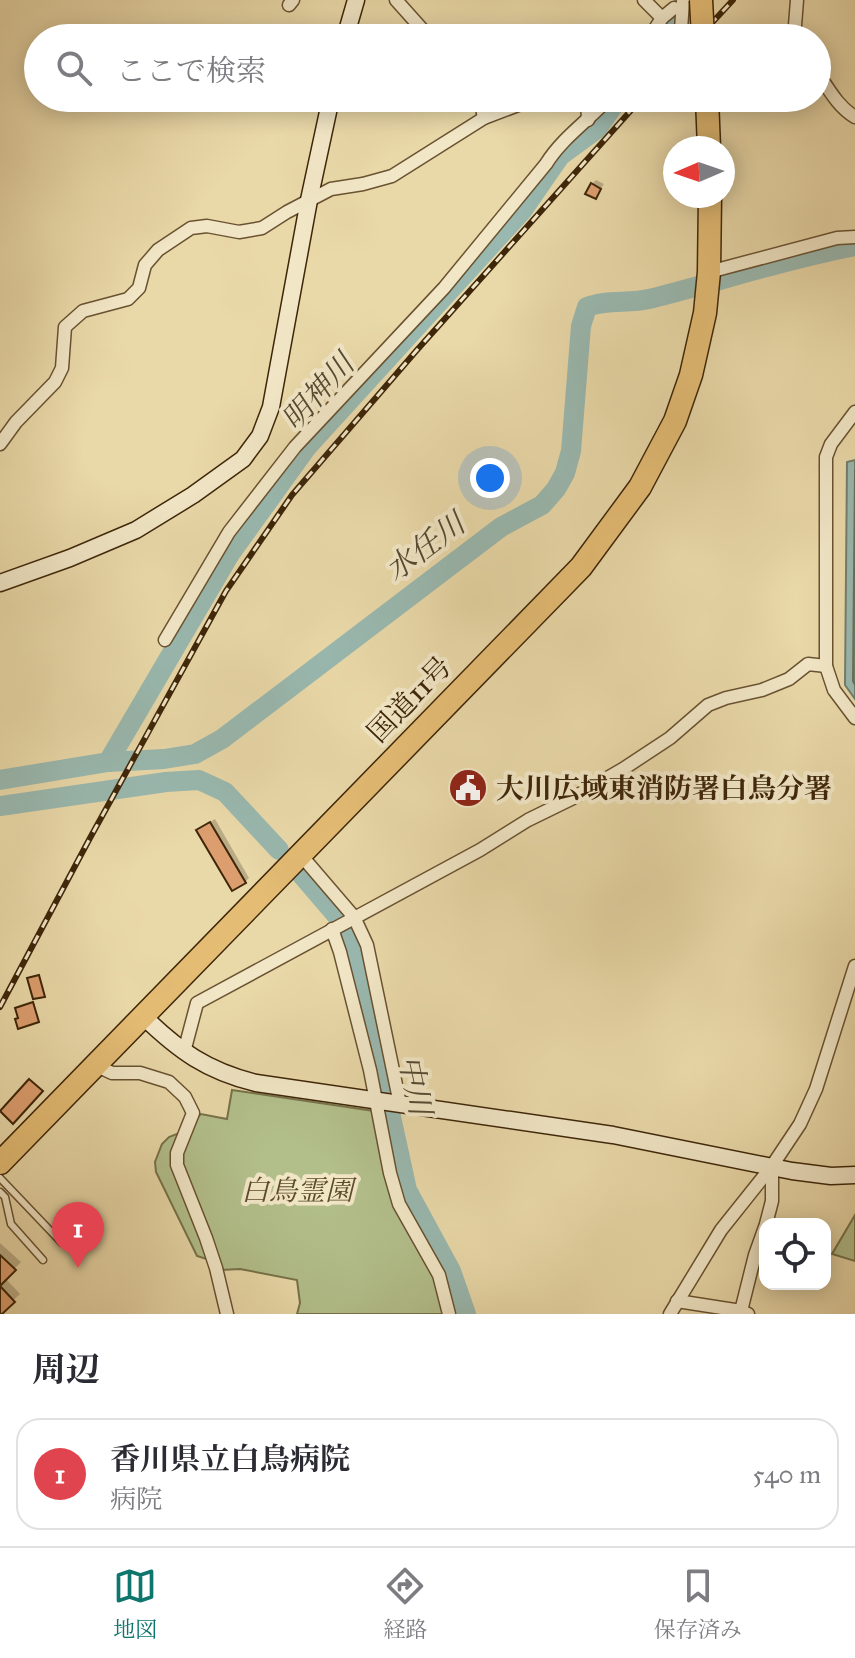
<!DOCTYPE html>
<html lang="ja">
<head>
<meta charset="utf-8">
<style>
  :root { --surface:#fff; --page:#f2f2f3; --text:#2b2b33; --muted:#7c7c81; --line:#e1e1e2; --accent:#0f766e }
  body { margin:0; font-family:"IM FELL Great Primer","Noto Serif JP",serif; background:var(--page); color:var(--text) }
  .controls { position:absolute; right:24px; bottom:24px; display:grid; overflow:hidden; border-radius:16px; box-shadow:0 4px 20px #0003 }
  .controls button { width:72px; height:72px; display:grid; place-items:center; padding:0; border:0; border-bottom:2px solid var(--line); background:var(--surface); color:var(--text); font:40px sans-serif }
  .compass { position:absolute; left:663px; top:136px; width:72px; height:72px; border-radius:50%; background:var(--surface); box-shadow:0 4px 20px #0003; rotate:268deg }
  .you { position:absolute; left:490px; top:478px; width:28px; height:28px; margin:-20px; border:6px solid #fff; border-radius:50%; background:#1a73e8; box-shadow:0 0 0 12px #1a73e833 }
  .badge { display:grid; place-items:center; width:52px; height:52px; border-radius:50%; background:var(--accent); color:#fff; font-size:26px; font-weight:700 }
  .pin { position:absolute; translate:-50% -66px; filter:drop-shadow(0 2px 4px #0008) }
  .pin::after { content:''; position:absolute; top:42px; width:28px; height:24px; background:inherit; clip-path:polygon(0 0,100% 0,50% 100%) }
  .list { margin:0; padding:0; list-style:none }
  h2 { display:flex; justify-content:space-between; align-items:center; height:104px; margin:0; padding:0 32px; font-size:34px }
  h2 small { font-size:26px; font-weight:400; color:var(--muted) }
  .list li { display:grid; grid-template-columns:52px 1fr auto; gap:24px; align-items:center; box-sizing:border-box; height:112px; margin:0 16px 16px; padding:0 16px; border:2px solid var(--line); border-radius:24px }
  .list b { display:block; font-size:30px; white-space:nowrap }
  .list p { margin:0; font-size:26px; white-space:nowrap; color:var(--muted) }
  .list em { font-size:26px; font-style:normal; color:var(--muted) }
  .icon { flex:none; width:44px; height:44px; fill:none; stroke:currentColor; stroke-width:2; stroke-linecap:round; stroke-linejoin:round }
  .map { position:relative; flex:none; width:855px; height:1314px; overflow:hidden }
  .search { position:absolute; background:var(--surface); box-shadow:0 4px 20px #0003; left:24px; right:24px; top:24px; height:88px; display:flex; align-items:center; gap:20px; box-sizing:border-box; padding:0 28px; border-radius:44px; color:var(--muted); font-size:30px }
  .sheet { height:232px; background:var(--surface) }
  nav { display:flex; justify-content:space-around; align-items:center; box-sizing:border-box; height:112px; border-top:2px solid var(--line); background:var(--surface); font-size:22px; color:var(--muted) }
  nav a { display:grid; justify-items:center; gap:4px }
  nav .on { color:var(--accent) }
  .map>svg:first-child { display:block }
  .green { fill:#b2bf8b; stroke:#78724a; stroke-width:2 }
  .water { fill:#99b8af; stroke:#757e6d; stroke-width:2 }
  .shadow { fill:#0003 }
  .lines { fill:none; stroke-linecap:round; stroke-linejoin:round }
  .shore { stroke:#6c6f5c; stroke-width:2 }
  .river { stroke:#99b8af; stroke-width:20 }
  .building { fill:#dc9e6f; stroke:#3e2609; stroke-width:2 }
  .lane-casing { stroke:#695231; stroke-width:9 }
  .street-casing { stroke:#695231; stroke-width:15 }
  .secondary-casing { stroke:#3e2609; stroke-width:19 }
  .highway-casing { stroke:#3e2609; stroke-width:25 }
  .lane { stroke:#f1e6c6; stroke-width:6 }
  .street { stroke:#f1e6c6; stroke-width:12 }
  .secondary { stroke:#f1e6c6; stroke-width:16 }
  .highway { stroke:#e4bc74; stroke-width:22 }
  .rail-casing { stroke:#3e2609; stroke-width:6 }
  .rail { stroke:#f1e6c6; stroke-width:3; stroke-dasharray:9; stroke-linecap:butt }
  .highway-bridge-casing { stroke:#3e2609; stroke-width:25; stroke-linecap:butt }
  .highway-bridge { stroke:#e4bc74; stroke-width:22 }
  .labels { text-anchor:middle; stroke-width:8; stroke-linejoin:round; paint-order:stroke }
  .street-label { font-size:28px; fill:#3e2609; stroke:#f1e6c6 }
  .poi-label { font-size:28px; font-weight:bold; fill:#3e2609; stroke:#f1e6c6; text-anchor:start }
  .park-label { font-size:28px; font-style:italic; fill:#5b4c2a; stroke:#f1e6c6 }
  .water-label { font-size:30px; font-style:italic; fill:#554a32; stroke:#f1e6c6 }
</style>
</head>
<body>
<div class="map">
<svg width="855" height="1314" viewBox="0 0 855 1314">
  <rect width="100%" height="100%" fill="#e9d8a8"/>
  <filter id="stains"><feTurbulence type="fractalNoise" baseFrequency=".0025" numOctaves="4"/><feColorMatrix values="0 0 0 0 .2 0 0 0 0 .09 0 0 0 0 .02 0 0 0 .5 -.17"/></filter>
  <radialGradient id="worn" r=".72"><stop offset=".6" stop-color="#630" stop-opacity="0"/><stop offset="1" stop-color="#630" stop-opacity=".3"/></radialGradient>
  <g class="green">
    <path d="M232,1090L374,1111L390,1195L433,1267L446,1314H297L300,1303L297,1280L240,1269L221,1270L219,1263L197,1256L156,1172L155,1162L162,1144L169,1137L182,1132L201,1114L227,1119Z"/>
    <path d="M855,1215V1261L832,1254Z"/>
  </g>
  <path class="water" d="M855,460V699L845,685L847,462Z"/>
  <g class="shadow">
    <path d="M596,180L604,184L596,197L592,184Z"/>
    <path d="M215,819L249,878L245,882L203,826Z"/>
    <path d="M0,1243L21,1262L5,1278L20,1294L0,1313Z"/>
  </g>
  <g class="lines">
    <path class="shore" d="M855,470L853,681L855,685"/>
    <g class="river">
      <path d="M661,38L686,0"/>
      <path d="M108,762L230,554L307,447L522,211L560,156L597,129L619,98"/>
      <path d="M0,780L108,762L164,759L195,754L222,739L501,527L542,505L556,489L565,473L571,451L581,326L587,307C606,299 629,304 649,299C718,282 785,259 855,246"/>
      <path d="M0,806L166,782L199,780L225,792L279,850"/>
      <path d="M301,874L337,916L353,944L363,1004L384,1085L407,1190L451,1271L466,1314"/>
    </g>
  </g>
  <g class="building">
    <path d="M591,183L601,189L596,199L585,194Z"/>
    <path d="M210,822L246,883L232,891L196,830Z"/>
    <path d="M39,975L45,997L33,999L27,978Z"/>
    <path d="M33,1002L39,1022L18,1029L15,1019L18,1018L15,1008Z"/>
    <path d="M29,1079L43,1091L13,1124L0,1111Z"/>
    <path d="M0,1255L16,1270L0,1286L15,1302L2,1314H0Z"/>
  </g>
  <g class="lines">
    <defs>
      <g id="lane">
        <path d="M0,1178L62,1243"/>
        <path d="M0,1192L5,1197L11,1224L43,1260"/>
      </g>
      <g id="street">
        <path d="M396,0L430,38"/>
        <path d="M644,0L662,18"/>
        <path d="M289,5L293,0"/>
        <path d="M649,38L662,18L674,8"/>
        <path d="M675,38L681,30L683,0"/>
        <path d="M794,38L797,0"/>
        <path d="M817,72C828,88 838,107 855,117"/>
        <path d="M480,98L484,118"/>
        <path d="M587,98L588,120"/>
        <path d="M709,272L837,238L855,237"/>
        <path d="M855,412L831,444L826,457V666L834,690L855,718"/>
        <path d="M0,444L16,422L55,382L62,368L65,327L83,311L128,299L139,288L145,265L158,250L191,228L207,226L239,232L262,228L287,212L331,189L363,184L392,176L484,118L526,102L557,98"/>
        <path d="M165,640L229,532L295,447L444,288L546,164C562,138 589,120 609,98"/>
        <path d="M300,854L354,917L367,945L400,1104"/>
        <path d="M332,929L340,952L370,1070L390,1173L399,1204L439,1275L449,1314"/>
        <path d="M184,1052L197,1003L480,850L528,820L573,798L623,769L670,738L708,705L726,698L762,690L789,679L808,664L826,666"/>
        <path d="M95,1065L112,1073H140L169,1082L185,1097L193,1113L177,1153V1165L206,1238L216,1268L227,1314"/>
        <path d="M766,1224L772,1201V1166"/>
        <path d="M677,1301L741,1311L748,1314"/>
        <path d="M741,1311L755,1255L765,1227"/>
        <path d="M670,1314L721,1230L772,1166L800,1124L816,1089L855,966"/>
      </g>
      <g id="secondary">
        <path d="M345,38L356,0"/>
        <path d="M0,583L70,558L136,530L193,495L243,459L260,436L271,407L309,200L331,98"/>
        <path d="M143,1016C179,1051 207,1071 256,1083L613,1135L792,1171L831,1176L855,1175"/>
      </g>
      <g id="highway">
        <path d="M707,98L709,148"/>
        <path d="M0,1163L581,567L640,487L675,421L691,375L705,313L709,272L710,196"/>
      </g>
    </defs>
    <use href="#lane" class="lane-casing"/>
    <use href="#street" class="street-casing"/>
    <use href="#secondary" class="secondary-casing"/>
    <use href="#highway" class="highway-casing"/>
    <use href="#lane" class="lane"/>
    <use href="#street" class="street"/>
    <use href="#secondary" class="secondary"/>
    <use href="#highway" class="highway"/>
    <defs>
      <g id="rail">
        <path d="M698,38L733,0"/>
        <path d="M0,1007L90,838L226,591L292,495L417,350L642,98"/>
      </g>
    </defs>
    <use href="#rail" class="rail-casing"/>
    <use href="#rail" class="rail"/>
    <defs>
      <path id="highway-bridge" d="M701,0L703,38"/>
    </defs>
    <use href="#highway-bridge" class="highway-bridge-casing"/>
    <use href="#highway-bridge" class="highway-bridge"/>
  </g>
  <defs>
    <symbol id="civic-disc" viewBox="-11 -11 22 22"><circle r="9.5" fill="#8f2418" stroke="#f1e6c6"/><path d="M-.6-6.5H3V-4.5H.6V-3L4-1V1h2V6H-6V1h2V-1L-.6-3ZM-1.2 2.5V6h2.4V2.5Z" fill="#fff"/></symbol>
  </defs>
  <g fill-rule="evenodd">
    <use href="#civic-disc" x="446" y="766" width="44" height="44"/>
  </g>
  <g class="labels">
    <g class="street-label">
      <text transform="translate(409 699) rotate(-46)" y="10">国道11号</text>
    </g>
    <g class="poi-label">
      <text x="496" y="798">大川広域東消防署白鳥分署</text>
    </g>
    <g class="park-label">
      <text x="297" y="1200">白鳥霊園</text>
    </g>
    <g class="water-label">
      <text transform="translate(318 392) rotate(-48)" y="10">明神川</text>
      <text transform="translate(425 547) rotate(-37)" y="10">水任川</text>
      <text transform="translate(415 1085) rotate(78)" y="10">中川</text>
    </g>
  </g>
  <rect width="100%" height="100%" filter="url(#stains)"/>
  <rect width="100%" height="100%" fill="url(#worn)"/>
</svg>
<div class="controls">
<button><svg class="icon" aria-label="locate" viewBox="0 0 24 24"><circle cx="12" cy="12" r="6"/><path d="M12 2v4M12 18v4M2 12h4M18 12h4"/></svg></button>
</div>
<svg class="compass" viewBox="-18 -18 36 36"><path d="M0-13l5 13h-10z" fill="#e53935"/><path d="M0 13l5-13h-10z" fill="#7c7c81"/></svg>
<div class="you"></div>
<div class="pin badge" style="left:78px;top:1268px;background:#e0444e">1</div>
<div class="search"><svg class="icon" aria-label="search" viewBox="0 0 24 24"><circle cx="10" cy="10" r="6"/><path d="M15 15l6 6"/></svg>ここで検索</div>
</div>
<section class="sheet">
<h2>周辺<small></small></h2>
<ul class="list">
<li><span class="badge" style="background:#e0444e">1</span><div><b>香川県立白鳥病院</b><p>病院</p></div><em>540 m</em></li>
</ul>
</section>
<nav>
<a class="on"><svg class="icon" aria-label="map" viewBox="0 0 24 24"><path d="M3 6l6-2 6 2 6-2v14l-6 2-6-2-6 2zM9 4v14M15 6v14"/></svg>地図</a>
<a><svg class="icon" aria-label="directions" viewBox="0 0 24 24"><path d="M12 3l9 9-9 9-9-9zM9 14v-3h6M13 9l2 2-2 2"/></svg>経路</a>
<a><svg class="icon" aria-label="saved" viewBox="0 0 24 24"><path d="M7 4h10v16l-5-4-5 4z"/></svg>保存済み</a>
</nav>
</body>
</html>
